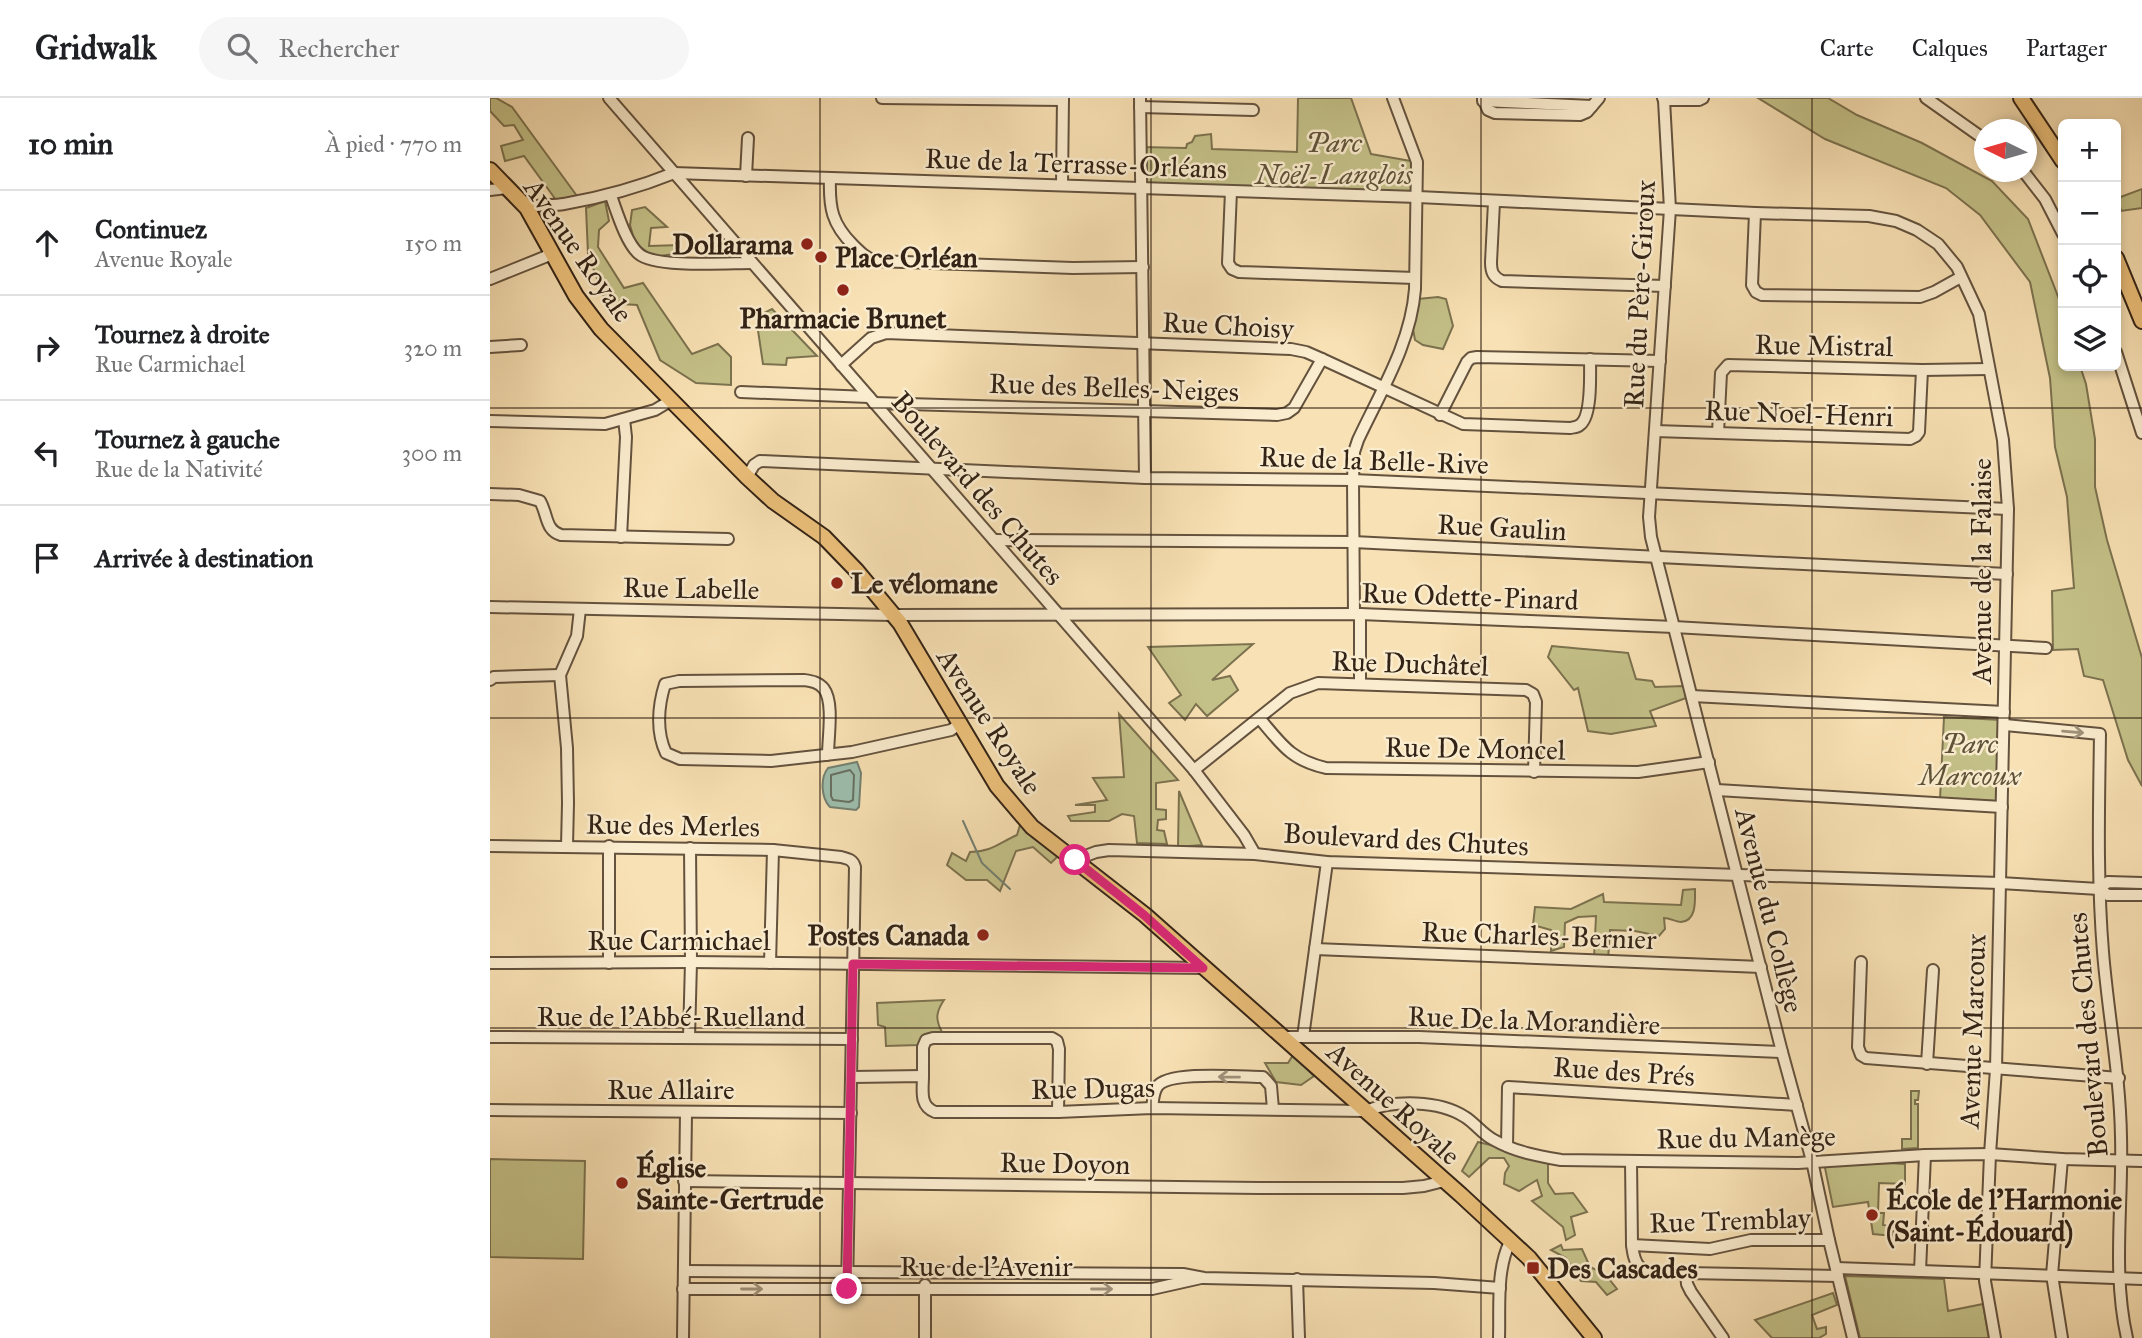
<!DOCTYPE html>
<html lang="fr">
<head>
<meta charset="utf-8">
<style>
  :root { --surface:#fff; --page:#f6f6f6; --text:#202124; --muted:#757577; --line:#e0e0e0 }
  body { margin:0; font-family:"IM FELL Great Primer",serif; background:var(--page); color:var(--text) }
  .controls { position:absolute; right:21px; top:21px; display:grid; overflow:hidden; border-radius:10px; box-shadow:0 4px 10px #0003 }
  .controls button { width:63px; height:63px; display:grid; place-items:center; padding:0; border:0; border-bottom:2px solid var(--line); background:var(--surface); color:var(--text); font:35px sans-serif }
  .compass { position:absolute; left:1484px; top:21px; width:63px; height:63px; border-radius:50%; background:var(--surface); box-shadow:0 4px 10px #0003; rotate:275deg }
  .stop { position:absolute; width:21px; height:21px; margin:-16px; border:5px solid #db2777; border-radius:50%; background:#fff }
  .stop.end { background:#db2777; border-color:#fff; box-shadow:0 2px 7px #0008 }
  .list { margin:0; padding:0; list-style:none }
  h2 { display:flex; justify-content:space-between; align-items:center; height:91px; margin:0; padding:0 28px; font-size:30px }
  h2 small { font-size:23px; font-weight:400; color:var(--muted) }
  .list li { display:grid; grid-template-columns:46px 1fr auto; gap:21px; align-items:center; box-sizing:border-box; height:105px; padding:0 28px; border-top:2px solid var(--line) }
  .list b { display:block; font-size:26px; white-space:nowrap }
  .list p { margin:0; font-size:23px; white-space:nowrap; color:var(--muted) }
  .list em { font-size:23px; font-style:normal; color:var(--muted) }
  .icon { flex:none; width:38px; height:38px; fill:none; stroke:currentColor; stroke-width:2; stroke-linecap:round; stroke-linejoin:round }
  .map { position:relative; flex:none; width:1652px; height:1240px; overflow:hidden }
  header { display:flex; align-items:center; gap:42px; box-sizing:border-box; height:98px; padding:0 35px; background:var(--surface); border-bottom:2px solid var(--line) }
  header strong { font-size:33px }
  nav { display:flex; gap:38px; margin-inline-start:auto; font-size:24px }
  .search { width:490px; height:63px; background:var(--page); display:flex; align-items:center; gap:18px; box-sizing:border-box; padding:0 24px; border-radius:38px; color:var(--muted); font-size:26px }
  main { display:flex }
  aside { flex:1; background:var(--surface) }
  .map>svg:first-child { display:block }
  .green { fill:#c4c188; stroke:#7c724f; stroke-width:2 }
  .water { fill:#9dbead; stroke:#738071; stroke-width:2 }
  .lines { fill:none; stroke-linecap:round; stroke-linejoin:round }
  .shore { stroke:#687062; stroke-width:2 }
  .stream { stroke:#738071; stroke-width:2 }
  .minor-casing { stroke:#64523e; stroke-width:14 }
  .major-casing { stroke:#332316; stroke-width:18 }
  .minor { stroke:#faecce; stroke-width:10 }
  .major { stroke:#ecc07a; stroke-width:14 }
  .oneway { stroke:#a0927b }
  .route { stroke:#db2777; stroke-width:9 }
  .grid { fill:none; stroke:#332316; stroke-width:2; stroke-opacity:0.55 }
  .poi-dot { fill:#8f2418; stroke:#faecce; stroke-width:2.5 }
  .labels { text-anchor:middle; stroke-width:5; stroke-linejoin:round; paint-order:stroke }
  .park-label { font-size:28px; font-style:italic; fill:#5e5238; stroke:#faecce }
  .street-label { font-size:28px; fill:#332316; stroke:#faecce }
  .poi-label { font-size:28px; font-weight:bold; fill:#332316; stroke:#faecce; text-anchor:start }
</style>
</head>
<body>
<header>
<strong>Gridwalk</strong>
<div class="search"><svg class="icon" aria-label="search" viewBox="0 0 24 24"><circle cx="10" cy="10" r="6"/><path d="M15 15l6 6"/></svg>Rechercher</div>
<nav><a>Carte</a><a>Calques</a><a>Partager</a></nav>
</header>
<main>
<aside>
<h2>10 min<small>À pied · 770 m</small></h2>
<ul class="list">
<li><svg class="icon" aria-label="ahead" viewBox="0 0 24 24"><path d="M12 20V5M6 11l6-6 6 6"/></svg><div><b>Continuez</b><p>Avenue Royale</p></div><em>150 m</em></li>
<li><svg class="icon" aria-label="right" viewBox="0 0 24 24"><path d="M7 20v-9h11M14 6l5 5-5 5"/></svg><div><b>Tournez à droite</b><p>Rue Carmichael</p></div><em>320 m</em></li>
<li><svg class="icon" aria-label="left" viewBox="0 0 24 24"><path d="M17 20v-9H6M10 6l-5 5 5 5"/></svg><div><b>Tournez à gauche</b><p>Rue de la Nativité</p></div><em>300 m</em></li>
<li><svg class="icon" aria-label="arrive" viewBox="0 0 24 24"><path d="M6 21V4h12l-3 4 3 4H6"/></svg><div><b>Arrivée à destination</b></div></li>
</ul>
</aside>
<div class="map">
<svg width="1652" height="1240" viewBox="0 0 1652 1240">
  <rect width="100%" height="100%" fill="#f8e1b4"/>
  <filter id="stains"><feTurbulence type="fractalNoise" baseFrequency=".00286" numOctaves="4"/><feColorMatrix values="0 0 0 0 .2 0 0 0 0 .09 0 0 0 0 .02 0 0 0 .5 -.17"/></filter>
  <radialGradient id="worn" r=".72"><stop offset=".6" stop-color="#630" stop-opacity="0"/><stop offset="1" stop-color="#630" stop-opacity=".3"/></radialGradient>
  <g class="green">
    <path d="M0,0H6L22,9L87,98L66,102L34,58L15,63L11,48L33,42L24,27L14,28L0,13Z"/>
    <path d="M808,0H861L881,56L927,64L928,99L652,91L651,49L696,50L697,46L702,44L705,38L721,36L722,51L807,54Z"/>
    <path d="M1268,0H1338L1367,17L1432,45L1502,83L1538,121L1569,201L1573,215V268H1590L1596,286L1605,341V389L1617,442L1652,560V688L1638,662L1613,582L1594,578L1588,551L1563,552L1562,493L1584,490L1577,399L1565,349L1560,280L1540,184L1490,117L1456,90L1335,41Z"/>
    <path d="M1652,91V110L1631,113L1628,100Z"/>
    <path d="M115,103L119,123L109,132L108,149L134,190L153,185L202,256L228,246L241,259V287L206,285L170,262L147,207L116,205L98,156L96,110Z"/>
    <path d="M155,109L177,129L161,130L159,148L191,147L190,155L164,159L145,145L140,127L142,112Z"/>
    <path d="M948,199L956,201L963,228L953,251L933,247L925,242L923,231L928,201Z"/>
    <path d="M282,211L327,258L297,260L296,267L273,266L266,219Z"/>
    <path d="M763,546L722,582L740,578L748,592L717,618L706,606L695,622L679,605L691,597L658,549Z"/>
    <path d="M1062,548C1088,551 1113,552 1138,555L1146,581L1162,583L1165,589L1194,588L1196,600L1160,613L1166,628L1121,636L1098,633L1088,590L1084,592L1058,559Z"/>
    <path d="M629,616L688,682L666,685V711L676,712V721L668,722L667,732L674,733L677,746L647,745L644,718L632,716L619,723H581L578,718L605,714V707H585L617,702L603,680L634,679Z"/>
    <path d="M1454,619L1511,622L1506,703L1450,701Z"/>
    <path d="M689,693L712,747L688,749Z"/>
    <path d="M530,727L568,758L561,765L543,749L526,753L510,793L497,782H476L457,767L462,755L476,763L480,754C501,754 509,745 527,737Z"/>
    <path d="M1205,791C1205,802 1207,823 1191,824C1186,824 1180,820 1174,820L1175,831L1169,838L1145,833L1120,832L1118,862L1104,860L1106,818L1088,819L1075,825L1074,849L1061,853V832L1043,827L1045,809L1081,811L1113,796L1114,804L1191,807L1193,792Z"/>
    <path d="M454,902C446,914 445,921 452,934L429,947L396,948L395,929L388,927L387,905Z"/>
    <path d="M803,957L824,978L811,987L786,984L775,965H798Z"/>
    <path d="M1421,993H1429L1428,1002H1425V1006H1428V1050L1412,1051V1041H1421Z"/>
    <path d="M988,1044L1058,1061V1085L1065,1096L1083,1095L1097,1114L1081,1119L1085,1137L1076,1142L1073,1129L1042,1103L1052,1098L1047,1082L1029,1093L1014,1086L1015,1075L1019,1068L1014,1060H999L979,1079L972,1073Z"/>
    <path d="M0,1061L95,1063L93,1161L0,1159Z"/>
    <path d="M1398,1065L1415,1066V1086L1389,1085L1388,1115H1394L1393,1127L1399,1128V1133H1403V1138L1383,1136L1378,1104L1343,1109L1335,1070L1339,1067Z"/>
    <path d="M1071,1147L1073,1152L1092,1151L1100,1169L1115,1176L1127,1191L1117,1197L1106,1184L1091,1183L1076,1160L1061,1152Z"/>
    <path d="M1355,1178L1454,1181L1458,1213L1493,1206L1499,1240H1370Z"/>
    <path d="M1343,1195L1347,1207L1322,1217L1327,1231L1336,1229V1236L1329,1240H1282L1265,1222Z"/>
  </g>
  <path class="water" d="M367,664L371,675L369,709L366,712L340,709C331,700 330,680 338,670Z"/>
  <g class="lines">
    <path class="shore" d="M360,672L364,677L363,702L359,704L343,702L341,698V677Z"/>
    <path class="stream" d="M473,723L492,765L520,791"/>
    <defs>
      <g id="minor">
        <path d="M119,0L704,672L754,737L765,756"/>
        <path d="M392,0L573,2"/>
        <path d="M650,0L655,380"/>
        <path d="M993,0L998,12L1005,15L1090,17L1097,14L1109,0"/>
        <path d="M1173,0L1174,2L1180,111L1159,419L1161,439L1292,954L1322,1063L1339,1142L1363,1240"/>
        <path d="M1436,0L1494,41"/>
        <path d="M1174,2H1209L1213,0"/>
        <path d="M993,3L1102,8"/>
        <path d="M650,9L763,12"/>
        <path d="M1534,74L1555,101L1573,136"/>
        <path d="M256,78L258,40"/>
        <path d="M340,81C339,110 342,126 363,147C370,154 376,160 385,163L583,170L653,169"/>
        <path d="M572,87L573,0"/>
        <path d="M0,92L17,90"/>
        <path d="M741,93L738,165L742,171L749,174L925,180"/>
        <path d="M121,98C127,114 136,145 149,156C165,170 238,165 262,165"/>
        <path d="M1004,104L1001,164C1001,174 1003,179 1012,183L1175,188"/>
        <path d="M37,110C49,106 61,108 74,106C114,99 147,90 184,75L928,99L1265,115L1379,118L1406,123L1427,132L1448,146L1467,169L1489,216L1513,342L1518,411L1506,971L1500,1056L1495,1183L1505,1240"/>
        <path d="M1265,115L1262,187L1266,194L1272,197L1430,199L1444,194L1471,179"/>
        <path d="M0,181L62,156"/>
        <path d="M0,249L31,247"/>
        <path d="M1626,254L1652,335"/>
        <path d="M351,267L381,240L396,235L801,251L816,254L832,261L973,326L1080,330C1086,329 1088,329 1091,326C1102,316 1100,276 1100,261"/>
        <path d="M251,294L379,299"/>
        <path d="M384,305L787,317L797,315L804,310L832,261"/>
        <path d="M950,317L977,264L981,260L987,259L1170,263"/>
        <path d="M0,323L115,326L165,312L180,303"/>
        <path d="M1165,333L1420,341L1426,338L1429,334L1432,272"/>
        <path d="M1228,335L1231,275L1238,267L1432,272L1499,271"/>
        <path d="M257,379L264,367L270,363L655,380L863,382L1518,411"/>
        <path d="M0,396L29,397L50,403C58,417 55,432 71,437L238,441"/>
        <path d="M131,439L136,339L134,321"/>
        <path d="M504,442L863,444L1517,476"/>
        <path d="M0,509L402,517L870,516L1184,529L1556,550"/>
        <path d="M864,516L863,382L864,354L868,342C891,293 921,245 925,191L927,64L903,0"/>
        <path d="M0,582L4,579L70,577"/>
        <path d="M870,585V516"/>
        <path d="M1202,598L1514,614"/>
        <path d="M770,621C792,647 801,662 836,670L1148,674L1219,664"/>
        <path d="M1515,627L1610,636C1609,709 1607,781 1613,854C1618,916 1630,976 1631,1039C1633,1105 1622,1175 1637,1240"/>
        <path d="M338,657C338,640 344,604 334,591C329,584 321,583 314,582L189,583L175,586C168,608 166,634 176,655L190,661L281,663L362,654L461,632L471,625"/>
        <path d="M704,672L800,595L828,585L1036,592L1043,596L1046,604L1044,674"/>
        <path d="M1227,692L1512,709"/>
        <path d="M0,748L283,752L351,759C359,761 363,762 365,769L357,1191"/>
        <path d="M77,748L78,705L77,650L70,577L87,538L90,511"/>
        <path d="M119,748V865"/>
        <path d="M585,762L606,754L619,752L765,756L837,764L1510,785L1609,791"/>
        <path d="M1609,791L1618,784L1652,785"/>
        <path d="M1609,791L1618,797H1652"/>
        <path d="M825,851L1271,869"/>
        <path d="M1371,864L1368,949L1371,957L1376,960L1629,980"/>
        <path d="M0,865L201,864L713,870"/>
        <path d="M280,865L283,752"/>
        <path d="M0,939L362,941"/>
        <path d="M793,939H929L1292,954"/>
        <path d="M813,939L837,764"/>
        <path d="M199,940L201,864L200,750"/>
        <path d="M1437,966L1443,872"/>
        <path d="M433,978V949L436,942L443,940H562L567,943L569,951L568,1014"/>
        <path d="M362,979L433,978C433,992 429,1008 445,1014H568L662,1010L876,1013C904,1002 949,1002 975,1019C985,1025 993,1037 1004,1042C1025,1054 1048,1058 1071,1062L1308,1065L1435,1057L1500,1056L1572,1061L1652,1063"/>
        <path d="M662,1010C663,1004 663,995 667,989C677,972 753,979 773,979L781,988L783,1011"/>
        <path d="M0,1012L361,1015"/>
        <path d="M1017,1048L1018,989L1307,1007"/>
        <path d="M1572,1061L1562,1177L1572,1240"/>
        <path d="M1141,1063L1142,1147C1143,1154 1144,1164 1150,1169C1158,1176 1185,1174 1196,1175L1197,1186L1201,1194L1233,1240"/>
        <path d="M194,1083L769,1090H913L934,1088L954,1083"/>
        <path d="M1142,1147L1220,1151L1261,1142H1339"/>
        <path d="M1346,1170L1652,1181"/>
        <path d="M194,1173L693,1176L714,1180L944,1185L1010,1190"/>
        <path d="M1430,1173L1435,1057"/>
        <path d="M1196,1175L1348,1178"/>
        <path d="M807,1181L809,1240"/>
        <path d="M435,1187V1240"/>
        <path d="M193,1191H662L711,1180"/>
        <path d="M193,1240L196,1014"/>
        <path d="M1009,1240C1010,1209 1006,1172 1020,1144"/>
      </g>
      <g id="major">
        <path d="M1531,0L1573,63"/>
        <path d="M0,72L37,110L86,198L111,231L257,379L283,403L334,439L366,472L410,525L507,688L542,729L655,817L971,1097L1039,1160L1104,1240"/>
        <path d="M1626,160L1652,223"/>
      </g>
    </defs>
    <use href="#minor" class="minor-casing"/>
    <use href="#major" class="major-casing"/>
    <use href="#minor" class="minor"/>
    <use href="#major" class="major"/>
  </g>
  <defs><path id="oneway-shaft" d="M-6 0H5M1.5-3L5.5 0L1.5 3" fill="none" stroke-width="1.6" stroke-linecap="round" stroke-linejoin="round" transform="scale(1.75)"/></defs>
  <g class="oneway">
    <use href="#oneway-shaft" transform="translate(1583 634) rotate(5)"/>
    <use href="#oneway-shaft" transform="translate(739 979) rotate(-179)"/>
    <use href="#oneway-shaft" transform="translate(262 1191)"/>
    <use href="#oneway-shaft" transform="translate(612 1191)"/>
  </g>
  <g class="lines">
    <path class="route" d="M357,1191L363,866L713,870L654,817L585,762"/>
  </g>
  <path class="grid" d="M330,0V1240M661,0V1240M991,0V1240M1322,0V1240M0,310H1652M0,620H1652M0,930H1652"/>
  <g class="poi-dot">
    <circle cx="317" cy="146" r="7"/>
    <circle cx="331" cy="159" r="7"/>
    <circle cx="353" cy="192" r="7"/>
    <circle cx="347" cy="485" r="7"/>
    <circle cx="493" cy="837" r="7"/>
    <circle cx="132" cy="1085" r="7"/>
    <circle cx="1382" cy="1117" r="7"/>
    <rect x="1036" y="1163" width="14" height="14" rx="3.5"/>
  </g>
  <g class="labels">
    <g class="park-label">
      <text x="844" y="54">Parc<tspan x="844" dy="32">Noël-Langlois</tspan></text>
      <text x="1480" y="655">Parc<tspan x="1480" dy="32">Marcoux</tspan></text>
    </g>
    <g class="street-label">
      <text transform="translate(586 65) rotate(2)" y="10">Rue de la Terrasse-Orléans</text>
      <text transform="translate(89 152) rotate(55)" y="10">Avenue Royale</text>
      <text transform="translate(1149 196) rotate(-87)" y="10">Rue du Père-Giroux</text>
      <text transform="translate(738 227) rotate(3)" y="10">Rue Choisy</text>
      <text transform="translate(1334 247) rotate(1)" y="10">Rue Mistral</text>
      <text transform="translate(624 289) rotate(2)" y="10">Rue des Belles-Neiges</text>
      <text transform="translate(1309 315) rotate(2)" y="10">Rue Noel-Henri</text>
      <text transform="translate(884 362) rotate(2)" y="10">Rue de la Belle-Rive</text>
      <text transform="translate(488 390) rotate(49)" y="10">Boulevard des Chutes</text>
      <text transform="translate(1012 429) rotate(3)" y="10">Rue Gaulin</text>
      <text transform="translate(1491 473) rotate(-90)" y="10">Avenue de la Falaise</text>
      <text transform="translate(201 490) rotate(1)" y="10">Rue Labelle</text>
      <text transform="translate(980 498) rotate(2)" y="10">Rue Odette-Pinard</text>
      <text transform="translate(920 565) rotate(2)" y="10">Rue Duchâtel</text>
      <text transform="translate(500 623) rotate(57)" y="10">Avenue Royale</text>
      <text transform="translate(985 650) rotate(1)" y="10">Rue De Moncel</text>
      <text transform="translate(183 727) rotate(1)" y="10">Rue des Merles</text>
      <text transform="translate(916 741) rotate(3)" y="10">Boulevard des Chutes</text>
      <text transform="translate(1280 812) rotate(76)" y="10">Avenue du Collège</text>
      <text transform="translate(1049 837) rotate(2)" y="10">Rue Charles-Bernier</text>
      <text x="189" y="852">Rue Carmichael</text>
      <text x="181" y="928">Rue de l'Abbé-Ruelland</text>
      <text transform="translate(1044 922) rotate(2)" y="10">Rue De la Morandière</text>
      <text transform="translate(1482 933) rotate(-88)" y="10">Avenue Marcoux</text>
      <text transform="translate(1597 937) rotate(-95)" y="10">Boulevard des Chutes</text>
      <text transform="translate(1134 973) rotate(4)" y="10">Rue des Prés</text>
      <text transform="translate(603 990) rotate(-1)" y="10">Rue Dugas</text>
      <text x="181" y="1001">Rue Allaire</text>
      <text transform="translate(904 1005) rotate(42)" y="10">Avenue Royale</text>
      <text transform="translate(1256 1039) rotate(-1)" y="10">Rue du Manège</text>
      <text transform="translate(575 1065) rotate(1)" y="10">Rue Doyon</text>
      <text transform="translate(1240 1122) rotate(-2)" y="10">Rue Tremblay</text>
      <text x="496" y="1178">Rue de l'Avenir</text>
    </g>
    <g class="poi-label">
      <text x="303" y="156" text-anchor="end">Dollarama</text>
      <text x="345" y="169">Place Orléan</text>
      <text x="353" y="230" text-anchor="middle">Pharmacie Brunet</text>
      <text x="361" y="495">Le vélomane</text>
      <text x="479" y="847" text-anchor="end">Postes Canada</text>
      <text x="146" y="1079">Église<tspan x="146" dy="32">Sainte-Gertrude</tspan></text>
      <text x="1396" y="1111">École de l'Harmonie<tspan x="1396" dy="32">(Saint-Édouard)</tspan></text>
      <text x="1057" y="1180">Des Cascades</text>
    </g>
  </g>
  <rect width="100%" height="100%" filter="url(#stains)"/>
  <rect width="100%" height="100%" fill="url(#worn)"/>
</svg>
<div class="controls">
<button>+</button>
<button>−</button>
<button><svg class="icon" aria-label="locate" viewBox="0 0 24 24"><circle cx="12" cy="12" r="6"/><path d="M12 2v4M12 18v4M2 12h4M18 12h4"/></svg></button>
<button><svg class="icon" aria-label="layers" viewBox="0 0 24 24"><path d="M12 4l9 5-9 5-9-5zM3 14l9 5 9-5"/></svg></button>
</div>
<svg class="compass" viewBox="-18 -18 36 36"><path d="M0-13l5 13h-10z" fill="#e53935"/><path d="M0 13l5-13h-10z" fill="#757577"/></svg>
<div class="stop" style="left:585px;top:762px"></div>
<div class="stop end" style="left:357px;top:1191px"></div>
</div>
</main>
</body>
</html>
